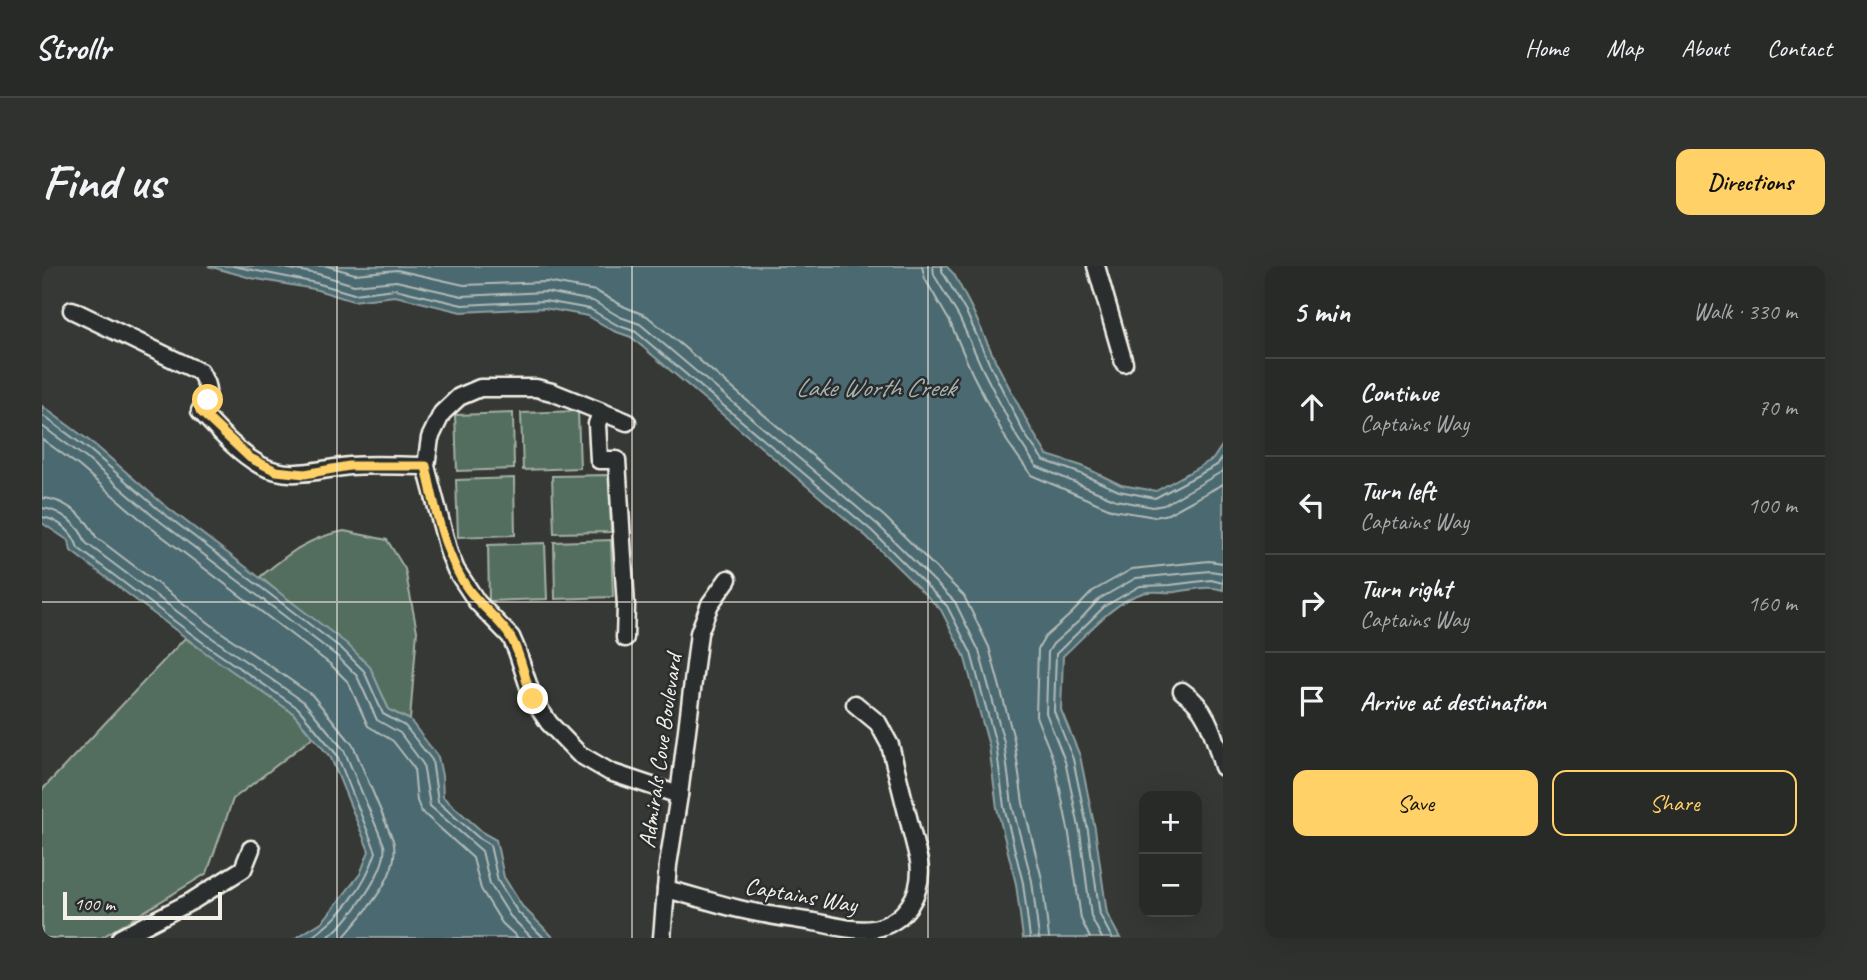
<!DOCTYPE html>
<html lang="en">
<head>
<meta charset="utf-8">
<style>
  :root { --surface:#282a28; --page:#303230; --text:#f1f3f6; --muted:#a5a7a8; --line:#444645; --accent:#ffd166 }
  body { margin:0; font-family:Caveat,sans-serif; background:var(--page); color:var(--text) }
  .controls { position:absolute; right:21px; bottom:21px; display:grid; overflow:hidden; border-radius:14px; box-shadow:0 7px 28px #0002 }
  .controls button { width:63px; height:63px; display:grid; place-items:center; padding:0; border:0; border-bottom:2px solid var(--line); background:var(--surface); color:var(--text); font:35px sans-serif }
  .scale { position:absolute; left:21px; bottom:18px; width:159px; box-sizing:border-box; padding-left:7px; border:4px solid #f4f1e8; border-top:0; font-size:19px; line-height:24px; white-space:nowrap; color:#f4f1e8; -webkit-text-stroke:5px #2a2d2e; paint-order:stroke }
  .stop { position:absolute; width:21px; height:21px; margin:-16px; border:5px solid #ffd166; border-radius:50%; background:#fff }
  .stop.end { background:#ffd166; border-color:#fff; box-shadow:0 2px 7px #0008 }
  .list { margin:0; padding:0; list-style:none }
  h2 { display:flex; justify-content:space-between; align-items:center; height:91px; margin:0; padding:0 28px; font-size:30px }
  h2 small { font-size:23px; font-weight:400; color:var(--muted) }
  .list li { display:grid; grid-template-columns:46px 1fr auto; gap:21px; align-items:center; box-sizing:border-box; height:98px; padding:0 28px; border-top:2px solid var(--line) }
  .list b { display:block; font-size:26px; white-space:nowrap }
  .list p { margin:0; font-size:23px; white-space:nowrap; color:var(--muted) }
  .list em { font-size:23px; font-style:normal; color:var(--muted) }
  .actions { display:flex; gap:14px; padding:21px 28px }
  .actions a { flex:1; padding:16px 0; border:2px solid var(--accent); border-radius:14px; text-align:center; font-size:24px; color:var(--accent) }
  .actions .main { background:var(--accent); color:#111 }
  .icon { flex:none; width:38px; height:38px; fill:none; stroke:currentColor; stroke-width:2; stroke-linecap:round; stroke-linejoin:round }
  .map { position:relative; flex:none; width:1181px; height:672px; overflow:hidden; border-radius:14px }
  header { display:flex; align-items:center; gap:42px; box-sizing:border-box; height:98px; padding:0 35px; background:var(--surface); border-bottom:2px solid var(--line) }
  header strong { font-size:33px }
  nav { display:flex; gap:38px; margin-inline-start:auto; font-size:24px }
  .intro { display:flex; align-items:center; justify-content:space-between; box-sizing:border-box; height:168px; padding:0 42px }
  h1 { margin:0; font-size:49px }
  .button { padding:18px 32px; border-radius:14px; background:var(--accent); color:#111; font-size:24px; font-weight:700 }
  main { display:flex; gap:42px; padding:0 42px }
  aside { flex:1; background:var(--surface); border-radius:14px; box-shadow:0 7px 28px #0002 }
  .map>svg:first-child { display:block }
  .green { fill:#536e5e; stroke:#a4b0a3; stroke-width:2 }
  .water { fill:#4c696f; stroke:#8f9f9f; stroke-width:2 }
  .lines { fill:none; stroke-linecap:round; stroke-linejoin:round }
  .shore { stroke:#b1bbb8; stroke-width:2 }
  .minor-casing { stroke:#f4f1e8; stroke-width:21 }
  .minor { stroke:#2a2d2e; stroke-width:16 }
  .route { stroke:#ffd166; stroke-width:9 }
  .grid { fill:none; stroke:#f4f1e8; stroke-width:2; stroke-opacity:0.55 }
  .labels { text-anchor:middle; stroke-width:5; stroke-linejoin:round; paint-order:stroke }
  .street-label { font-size:24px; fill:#f4f1e8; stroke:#2a2d2e }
  .water-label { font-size:26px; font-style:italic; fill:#a8b4b2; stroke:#2a2d2e }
</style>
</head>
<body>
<header>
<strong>Strollr</strong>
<nav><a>Home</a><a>Map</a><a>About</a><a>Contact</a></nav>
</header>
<div class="intro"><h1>Find us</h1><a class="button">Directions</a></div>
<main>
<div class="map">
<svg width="1181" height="672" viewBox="0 0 1181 672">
  <rect width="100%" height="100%" fill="#363835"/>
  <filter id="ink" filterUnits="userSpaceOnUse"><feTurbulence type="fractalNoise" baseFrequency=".0143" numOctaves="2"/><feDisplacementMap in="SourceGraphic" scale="14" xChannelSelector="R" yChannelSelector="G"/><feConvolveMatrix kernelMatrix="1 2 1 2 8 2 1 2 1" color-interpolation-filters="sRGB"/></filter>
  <g filter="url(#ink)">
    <g class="green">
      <path d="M536,145L538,202L481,204L479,147Z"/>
      <path d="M471,147L472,203L415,205L413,149Z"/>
      <path d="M567,209L569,266L512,267L510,210Z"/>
      <path d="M472,212L473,269L416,271L414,214Z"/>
      <path d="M302,265L345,274L363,303L375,365L368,454L347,444L328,401L218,311C246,288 265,272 302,265Z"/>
      <path d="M569,274L571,331L513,333L512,276Z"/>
      <path d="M503,277L505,333L447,335L446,279Z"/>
      <path d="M143,372L251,447L271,471L191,533L165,607L59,672H0V524Z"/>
    </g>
    <g class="water">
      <path d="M166,0H904L912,8L931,45L954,96L989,163L1005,189L1040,200L1079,219L1114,225L1171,193L1181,178V324C1165,319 1149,324 1133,326C1123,327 1110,324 1101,327C1072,335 1043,370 1021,390L1019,444L1038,490L1053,563L1065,648L1078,672H981L974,618L955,542L947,480L922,389L899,344L825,271L589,71L572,65L546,50L502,42L419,46L353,30L311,35L272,23L209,12Z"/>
      <path d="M0,140L53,179L121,238L305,378L328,401L347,444L368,454L396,491L400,510L401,531L443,568L454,574L462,611L480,640L512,672H254L281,655L318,608L327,585L289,492L251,447L164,387L29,285L27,275L0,257Z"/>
    </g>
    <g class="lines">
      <g class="shore">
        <path d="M191,0L274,17L312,28L353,23L420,39L503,35L548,43L575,59L594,66L830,265L905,340L929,387L954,478L962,541L981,617L988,672"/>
        <path d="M231,0L276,8L312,19L354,15L420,30L504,26L551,35L578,51L598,58L836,259L913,336L937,385L962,476L970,539L990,615L997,672"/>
        <path d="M285,0L313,8L355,4L422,19L505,16L554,25L583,41L605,50L843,251L922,330L947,381L972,473L981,537L1000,613L1007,672"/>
        <path d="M880,0L883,13L908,56L930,107L965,175L989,209L1071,244L1113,251L1126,248L1181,218"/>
        <path d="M891,0L892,9L917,51L940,102L975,171L994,200L1074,234L1111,241L1122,239L1181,205"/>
        <path d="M900,0V5L925,48L948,99L982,167L1001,194L1037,207L1077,225L1113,232L1175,199L1181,191"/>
        <path d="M0,149L49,185L116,243L300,383L322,405L341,448L363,460L390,494L396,536L438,573L448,579L456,615L475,645L502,672"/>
        <path d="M0,160L44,192L111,250L295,390L315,410L335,454L358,467L381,498L388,540L440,585L448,618L468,650L490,672"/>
        <path d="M0,173L37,200L104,258L288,398L306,416L326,460L351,475L372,502L375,535L379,545L431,592L439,623L460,657L476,672"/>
        <path d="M0,232C22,233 45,251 54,271L179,366L270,429L311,479L351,574C361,607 321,648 301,672"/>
        <path d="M0,242C19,244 38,260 44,277L173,374L262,436L302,484L342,579C347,603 304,660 284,672"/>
        <path d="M0,251C17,254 31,266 36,282L168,382L256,442L295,489L334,586C323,620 298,653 268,672"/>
        <path d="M1048,672L1039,653L1027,568L1013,498L994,450L996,383L1003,371L1029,348L1051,325L1090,303L1167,295L1181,297"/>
        <path d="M1060,672L1049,651L1038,566L1023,495L1004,447L1006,386L1011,378L1037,355L1057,333L1094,312L1168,305L1181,307"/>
        <path d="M1070,672L1058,649L1046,565L1031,493L1012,445L1014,388L1063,340L1098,320L1128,319L1169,314L1181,317"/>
      </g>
      <defs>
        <g id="minor">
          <path d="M1054,0L1082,97"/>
          <path d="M30,44L158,106C167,121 168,130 158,145C176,164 195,186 218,199C249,215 276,203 308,200C333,198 359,200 384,200"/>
          <path d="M559,147L555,158L557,194H575L584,340L583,372"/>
          <path d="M585,156L510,126L494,122H438L417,131L400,147L388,172L384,200L407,287L414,304L435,336L469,371L475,385L491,433L507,457L537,488L568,506L637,529"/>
          <path d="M1140,425C1167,443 1172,471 1181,501"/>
          <path d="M624,623C648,629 672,637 697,643C722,649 747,652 772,656C790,659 812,666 831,663C863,657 882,627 877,595L848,479L836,457L813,438"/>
          <path d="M78,672L150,635L201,603L209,583"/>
          <path d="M620,672L626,599L637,529L657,367L668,338L686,313"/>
        </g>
      </defs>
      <use href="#minor" class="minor-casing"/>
      <use href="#minor" class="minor"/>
    </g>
  </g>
  <g class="lines" filter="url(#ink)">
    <path class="route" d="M166,134L158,145L208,192L234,205L263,208L307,200H384C392,239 403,291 426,323C439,341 458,353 469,372C480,390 482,413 491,433"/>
  </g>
  <path class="grid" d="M295,0V672M590,0V672M886,0V672M0,336H1181"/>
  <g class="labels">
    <g class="street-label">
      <text transform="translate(618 485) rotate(-82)" y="8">Admirals Cove Boulevard</text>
      <text transform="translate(759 629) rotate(10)" y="8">Captains Way</text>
    </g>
    <g class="water-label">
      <text x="833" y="130">Lake Worth Creek</text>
    </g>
  </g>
</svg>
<div class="controls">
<button>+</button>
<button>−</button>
</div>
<div class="scale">100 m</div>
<div class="stop" style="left:166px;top:134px"></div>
<div class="stop end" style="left:491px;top:433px"></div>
</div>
<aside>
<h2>5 min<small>Walk · 330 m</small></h2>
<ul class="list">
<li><svg class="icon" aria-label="ahead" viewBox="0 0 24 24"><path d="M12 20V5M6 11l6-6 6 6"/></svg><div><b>Continue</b><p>Captains Way</p></div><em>70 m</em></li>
<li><svg class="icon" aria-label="left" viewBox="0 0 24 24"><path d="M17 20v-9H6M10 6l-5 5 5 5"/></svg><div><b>Turn left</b><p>Captains Way</p></div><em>100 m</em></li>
<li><svg class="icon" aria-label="right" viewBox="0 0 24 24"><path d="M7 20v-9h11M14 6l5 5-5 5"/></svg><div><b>Turn right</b><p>Captains Way</p></div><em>160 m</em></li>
<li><svg class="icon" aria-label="arrive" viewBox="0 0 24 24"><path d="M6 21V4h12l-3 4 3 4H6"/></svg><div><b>Arrive at destination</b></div></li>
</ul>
<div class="actions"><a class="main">Save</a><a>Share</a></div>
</aside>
</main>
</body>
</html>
